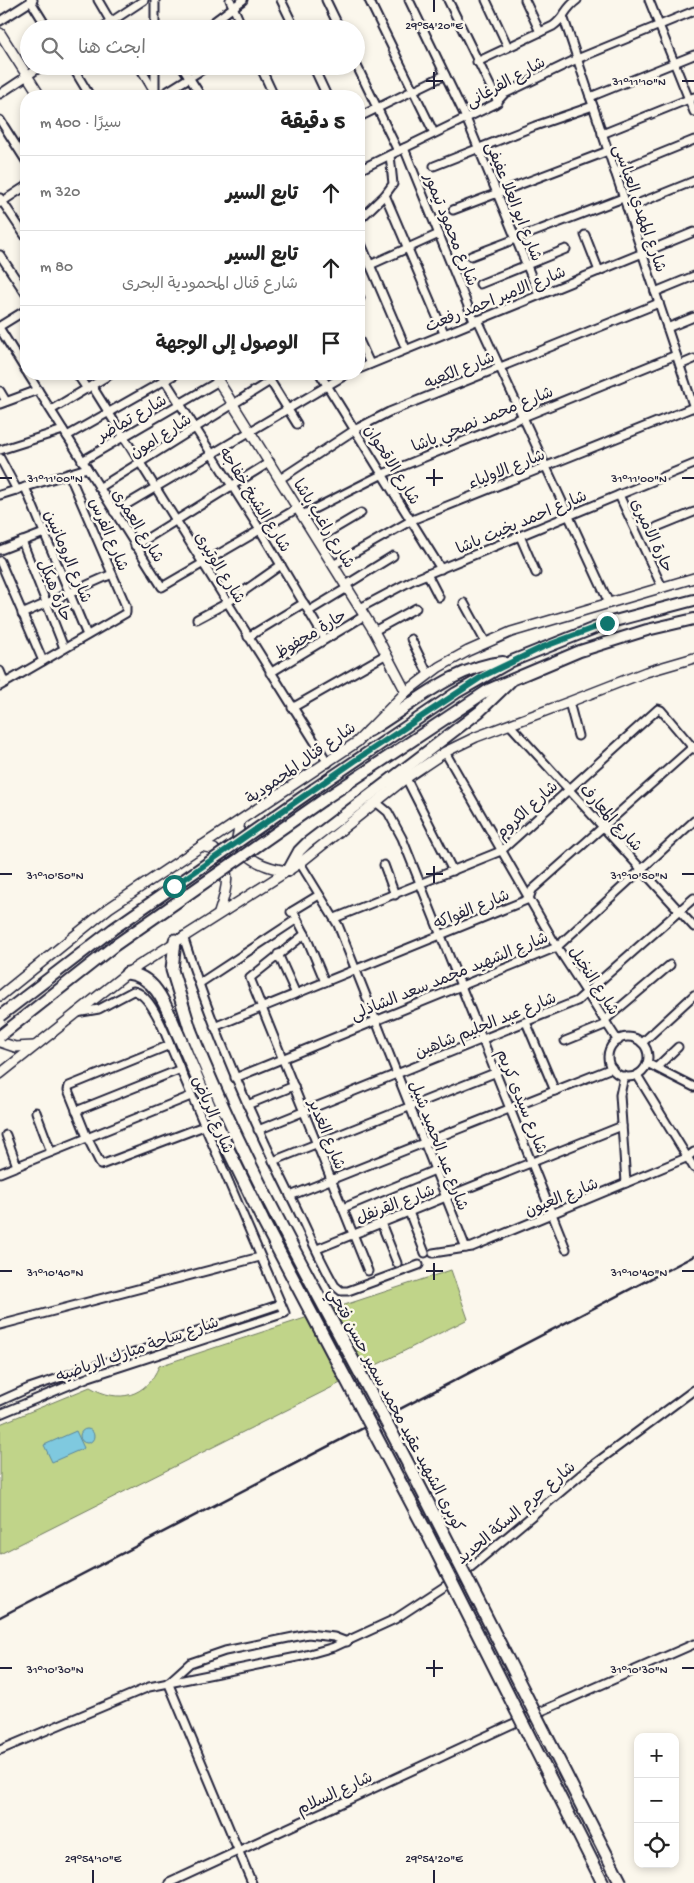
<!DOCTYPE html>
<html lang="ar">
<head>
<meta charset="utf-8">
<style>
  :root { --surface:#fff; --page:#f6f6f6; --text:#222; --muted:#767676; --line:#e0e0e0 }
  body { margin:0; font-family:"Gochi Hand","Playpen Sans Arabic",sans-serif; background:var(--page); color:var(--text); direction:rtl }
  .controls { position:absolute; right:15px; bottom:15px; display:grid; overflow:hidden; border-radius:10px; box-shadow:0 2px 8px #0003 }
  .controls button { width:45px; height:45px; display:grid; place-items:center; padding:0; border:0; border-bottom:1px solid var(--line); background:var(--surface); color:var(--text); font:25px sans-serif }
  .stop { position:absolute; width:15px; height:15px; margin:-11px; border:4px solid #0f766e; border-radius:50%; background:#fff }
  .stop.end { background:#0f766e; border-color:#fff; box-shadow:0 1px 5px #0008 }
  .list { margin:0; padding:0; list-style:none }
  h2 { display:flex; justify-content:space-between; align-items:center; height:65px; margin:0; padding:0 20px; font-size:21px }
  h2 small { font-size:16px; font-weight:400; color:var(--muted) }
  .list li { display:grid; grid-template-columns:32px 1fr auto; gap:15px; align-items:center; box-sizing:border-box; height:75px; padding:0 20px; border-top:1px solid var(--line) }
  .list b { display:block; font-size:19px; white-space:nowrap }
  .list p { margin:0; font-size:16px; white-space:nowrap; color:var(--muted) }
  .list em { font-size:16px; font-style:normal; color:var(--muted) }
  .icon { flex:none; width:28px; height:28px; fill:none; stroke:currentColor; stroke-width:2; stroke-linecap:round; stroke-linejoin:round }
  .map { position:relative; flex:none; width:694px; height:1883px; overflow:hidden; direction:ltr }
  .search { position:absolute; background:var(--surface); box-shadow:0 2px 8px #0003; left:20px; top:20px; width:345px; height:55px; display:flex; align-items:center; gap:12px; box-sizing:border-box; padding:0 18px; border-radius:28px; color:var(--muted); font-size:19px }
  .panel { position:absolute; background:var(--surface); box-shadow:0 2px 8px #0003; left:20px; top:90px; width:345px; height:290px; border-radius:20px; direction:rtl }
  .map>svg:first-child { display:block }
  .green { fill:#c0d489; stroke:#717b62 }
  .water { fill:#7fc9df; stroke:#5a869d }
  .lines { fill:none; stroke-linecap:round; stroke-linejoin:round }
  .minor-casing { stroke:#22223b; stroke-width:11 }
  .tertiary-casing { stroke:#22223b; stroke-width:12 }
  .secondary-casing { stroke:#22223b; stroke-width:14 }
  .primary-casing { stroke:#22223b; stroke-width:15 }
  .minor { stroke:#fbf7ec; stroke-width:7 }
  .tertiary { stroke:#fbf7ec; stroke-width:9 }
  .secondary { stroke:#fbf7ec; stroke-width:10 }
  .primary { stroke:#fbf7ec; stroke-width:11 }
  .rail { stroke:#22223b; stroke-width:2.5 }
  .secondary-bridge-casing { stroke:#22223b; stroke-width:14; stroke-linecap:butt }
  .primary-bridge-casing { stroke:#22223b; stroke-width:15; stroke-linecap:butt }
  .secondary-bridge { stroke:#fbf7ec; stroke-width:10 }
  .primary-bridge { stroke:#fbf7ec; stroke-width:11 }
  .route { stroke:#0f766e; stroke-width:6 }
  .ticks { fill:none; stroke:#22223b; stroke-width:2 }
  .labels { text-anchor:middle; stroke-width:5; stroke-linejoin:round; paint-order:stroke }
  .street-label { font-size:16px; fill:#22223b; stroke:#fbf7ec }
  .ticks-label { font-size:12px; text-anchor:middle; fill:#22223b; stroke:#fbf7ec; stroke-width:5; stroke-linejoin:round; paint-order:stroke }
</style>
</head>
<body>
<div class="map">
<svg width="694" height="1883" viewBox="0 0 694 1883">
  <rect width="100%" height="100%" fill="#fbf7ec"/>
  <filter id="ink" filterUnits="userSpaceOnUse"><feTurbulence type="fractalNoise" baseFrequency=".02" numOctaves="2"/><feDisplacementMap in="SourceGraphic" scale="10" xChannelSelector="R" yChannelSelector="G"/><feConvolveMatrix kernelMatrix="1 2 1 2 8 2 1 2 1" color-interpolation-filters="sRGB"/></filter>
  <g filter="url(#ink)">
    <path class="green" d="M451,1270L468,1319L0,1554V1424L90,1387C119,1404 146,1397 159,1366Z"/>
    <g class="water">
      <circle cx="87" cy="1436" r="7"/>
      <path d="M76,1431L84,1448L52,1462L44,1445Z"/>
    </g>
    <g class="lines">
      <defs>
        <g id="minor">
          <path d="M30,0L48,29"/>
          <path d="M98,0L115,29"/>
          <path d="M155,0V29"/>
          <path d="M230,0L243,29"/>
          <path d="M281,0L295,29"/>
          <path d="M326,0L340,29"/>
          <path d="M369,0L434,133"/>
          <path d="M409,0L466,118L539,295"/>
          <path d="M448,0L498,102"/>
          <path d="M486,0L508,47"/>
          <path d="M525,0L540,32"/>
          <path d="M649,0L694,112"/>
          <path d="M563,16L694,408"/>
          <path d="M0,21L33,0"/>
          <path d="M100,29L144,0"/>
          <path d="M204,29L243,0"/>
          <path d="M477,62L553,26C565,18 564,9 577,0"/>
          <path d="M356,64L398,151"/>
          <path d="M72,66L90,96"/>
          <path d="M139,66L155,93"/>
          <path d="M182,66L201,96"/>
          <path d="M260,66L274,96"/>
          <path d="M313,66L327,96"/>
          <path d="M155,93V66"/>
          <path d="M0,94L42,66"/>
          <path d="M160,96L208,66"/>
          <path d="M590,97L694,55"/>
          <path d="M359,117L445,75"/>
          <path d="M0,120L26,161"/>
          <path d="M602,134L694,97"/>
          <path d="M404,148L474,321"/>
          <path d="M434,166L535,126L593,106"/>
          <path d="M359,170L495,104L504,94L577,59L694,11"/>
          <path d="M615,172L694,140"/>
          <path d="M385,195L444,333"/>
          <path d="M0,198L26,237"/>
          <path d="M0,203L26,186"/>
          <path d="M627,208L694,181"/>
          <path d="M453,210L608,151"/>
          <path d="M359,220L385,195L393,184L390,155"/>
          <path d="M585,235L599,271"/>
          <path d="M359,239L406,349"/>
          <path d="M0,255L26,294"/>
          <path d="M471,256L623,198"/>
          <path d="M370,265L439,234"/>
          <path d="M480,284L566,249"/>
          <path d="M655,292L694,276"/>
          <path d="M359,299L360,298"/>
          <path d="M478,320L609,603"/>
          <path d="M0,326L26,310"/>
          <path d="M667,328L694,317"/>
          <path d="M0,329L26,371"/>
          <path d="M359,340L370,364"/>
          <path d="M680,365L694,359"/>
          <path d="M359,369L694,232"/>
          <path d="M28,374L162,587L298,508"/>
          <path d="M77,374L87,389"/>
          <path d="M161,374L260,530L325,639"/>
          <path d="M266,374L297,424"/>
          <path d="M320,374L441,569"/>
          <path d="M92,386L328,763"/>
          <path d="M0,391L6,401"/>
          <path d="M0,404L38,390"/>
          <path d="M51,410L111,374"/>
          <path d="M67,436L176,374"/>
          <path d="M0,450L63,430"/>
          <path d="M0,458L17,490"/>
          <path d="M82,461L219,381"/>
          <path d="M280,479L356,429L389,412L659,303"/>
          <path d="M25,487L87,635"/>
          <path d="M99,488L270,381"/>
          <path d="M0,495L87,468"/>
          <path d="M619,495L662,587"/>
          <path d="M114,512L347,374"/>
          <path d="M302,515L383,474L676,355"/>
          <path d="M657,527L694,512"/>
          <path d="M520,536L536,573"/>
          <path d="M317,539L361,513"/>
          <path d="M22,541L64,648"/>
          <path d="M135,546L270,462"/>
          <path d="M0,550L44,533"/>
          <path d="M0,561L43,661"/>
          <path d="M333,565L412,520L694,407"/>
          <path d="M427,574L439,597"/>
          <path d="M346,585L393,556"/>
          <path d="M464,603L486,643"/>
          <path d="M360,608L413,580L694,464"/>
          <path d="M309,611L347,588"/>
          <path d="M22,614L112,574"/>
          <path d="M197,619L227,603L281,565"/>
          <path d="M374,631L416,608"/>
          <path d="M248,637L304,603"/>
          <path d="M411,639L428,674"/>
          <path d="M0,671L5,683"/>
          <path d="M270,673L364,616"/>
          <path d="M0,686L126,613V606L69,474"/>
          <path d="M569,702L578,736"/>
          <path d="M292,708L385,655"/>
          <path d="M510,725L694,927"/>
          <path d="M445,752L557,947L618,1041"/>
          <path d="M406,778L453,871"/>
          <path d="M377,803L388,812L402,838L566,1249"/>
          <path d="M300,863L338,925L466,1248"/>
          <path d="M384,865L395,895"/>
          <path d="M293,911L305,934L325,982"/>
          <path d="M291,912L319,895"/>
          <path d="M335,918L501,851L658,709L661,710L694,749"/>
          <path d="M305,934L250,978L368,1271"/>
          <path d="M183,936C212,1028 250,1115 293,1201C307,1229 319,1259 335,1286L341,1291H348L419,1265"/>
          <path d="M278,954L296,994"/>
          <path d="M200,983L297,919"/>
          <path d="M605,1020L670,965"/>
          <path d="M526,1022L555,1091"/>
          <path d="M214,1027L529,899L532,890L694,746"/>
          <circle cx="628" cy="1057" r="20"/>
          <path d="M565,1041L607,1024"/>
          <path d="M642,1043L694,995"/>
          <path d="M170,1045L69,1086L68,1090L87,1137L101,1165L204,1126"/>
          <path d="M647,1063L694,1087"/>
          <path d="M657,1067L678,1047"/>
          <path d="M637,1075L694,1168"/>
          <path d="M624,1076L620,1095L626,1183"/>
          <path d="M235,1078L557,947L694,821"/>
          <path d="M247,1105L294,1086"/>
          <path d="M76,1111L181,1069"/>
          <path d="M36,1112L51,1152"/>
          <path d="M258,1130L577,1001L694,898"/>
          <path d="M6,1135L17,1166"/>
          <path d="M273,1161L497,1072"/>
          <path d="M0,1173L191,1096"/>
          <path d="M290,1196L612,1068"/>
          <path d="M343,1208L435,1170"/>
          <path d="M409,1212L425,1253"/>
          <path d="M381,1223L397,1263"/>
          <path d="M317,1249L622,1126"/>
          <path d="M433,1253L472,1247L686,1158L694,1152"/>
          <path d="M0,1325L260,1257"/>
          <path d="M0,1401L29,1388L281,1304"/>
          <path d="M0,1414L89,1377L285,1313L170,1045C164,1030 150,993 133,991L99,1009L76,1013"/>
          <path d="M168,1682L252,1883"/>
          <path d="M169,1682L190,1663L225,1651L308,1634L334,1637L347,1642"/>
          <path d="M0,1750L149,1687L302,1656L334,1647L395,1619L459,1577L589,1468L694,1390"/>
          <path d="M169,1883L510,1725L694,1644"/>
        </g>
        <g id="tertiary">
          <path d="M0,33L40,96"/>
          <path d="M214,374L374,631L406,692"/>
          <path d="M240,821L237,839C245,861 267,868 288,871"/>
          <path d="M201,846L214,849C233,869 227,889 219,913"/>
          <path d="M0,996L109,908L357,742L406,692L439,667L468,651L511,632L694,578"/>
          <path d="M0,1042L15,1047L34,1046"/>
          <path d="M0,1074L127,973L300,863L406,778L445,752L476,737L569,702L646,672L694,658"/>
        </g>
        <g id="secondary">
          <path d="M369,731C410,707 454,666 503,662"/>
          <path d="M314,789L456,693L512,661L607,623L694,600"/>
          <path d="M323,800L490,689L580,651L647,630L694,619"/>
          <path d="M288,871L299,851L307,843L479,712L510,682"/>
        </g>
        <g id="primary">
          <path d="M175,940L172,970L190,1029"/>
          <path d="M127,973C158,976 167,1010 178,1034"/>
        </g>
      </defs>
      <use href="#minor" class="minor-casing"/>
      <use href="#tertiary" class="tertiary-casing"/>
      <use href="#secondary" class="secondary-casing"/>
      <use href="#primary" class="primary-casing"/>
      <use href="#minor" class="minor"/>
      <use href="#tertiary" class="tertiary"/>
      <use href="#secondary" class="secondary"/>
      <use href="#primary" class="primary"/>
      <path class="rail" d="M0,1617L694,1256"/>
      <defs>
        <g id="secondary-bridge">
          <path d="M0,1016L113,929L314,789"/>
          <path d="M0,1036L114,946L323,800"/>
        </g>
        <g id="primary-bridge">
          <path d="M190,1029C245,1169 322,1300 392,1433C470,1582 544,1733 621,1883"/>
          <path d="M178,1034L227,1147L263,1221L427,1533L603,1883"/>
        </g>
      </defs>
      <use href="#secondary-bridge" class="secondary-bridge-casing"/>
      <use href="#primary-bridge" class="primary-bridge-casing"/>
      <use href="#secondary-bridge" class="secondary-bridge"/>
      <use href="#primary-bridge" class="primary-bridge"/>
    </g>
  </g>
  <g class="lines" filter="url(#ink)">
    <path class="route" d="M174,886L356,760L483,676L543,647L607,623"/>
  </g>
  <path class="ticks" d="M434,0V12M434,72V89M426,81H443M682,81H694M434,469V486M0,478H12M426,478H443M682,478H694M434,866V883M0,874H12M426,874H443M682,874H694M434,1263V1280M0,1271H12M426,1271H443M682,1271H694M434,1660V1677M0,1668H12M426,1668H443M682,1668H694M93,1870V1883M434,1870V1883"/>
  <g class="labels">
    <g class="street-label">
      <text transform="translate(505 81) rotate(-29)" y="6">شارع الفرغانى</text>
      <text transform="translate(515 201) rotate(68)" y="6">شارع ابو العلا عفيفى</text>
      <text transform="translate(641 208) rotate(71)" y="6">شارع المهدي العباسى</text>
      <text transform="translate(452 229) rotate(68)" y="6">شارع محمود تيمور</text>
      <text transform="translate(495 298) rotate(-22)" y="6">شارع الامير احمد رفعت</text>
      <text transform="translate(459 369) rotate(-22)" y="6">شارع الكعبه</text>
      <text transform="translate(131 417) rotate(-30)" y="6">شارع تماضر</text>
      <text transform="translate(482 418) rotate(-22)" y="6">شارع محمد نصحي باشا</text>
      <text transform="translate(160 435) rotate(-32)" y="6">شارع امون</text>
      <text transform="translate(393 464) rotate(58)" y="6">شارع الاقحوان</text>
      <text transform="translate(506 468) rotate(-22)" y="6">شارع الاولياء</text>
      <text transform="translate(256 499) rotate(58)" y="6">شارع الشيخ خفاجه</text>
      <text transform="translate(521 521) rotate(-23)" y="6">شارع احمد بخيت باشا</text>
      <text transform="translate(325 523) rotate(58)" y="6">شارع راغب باشا</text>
      <text transform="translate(139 525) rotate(58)" y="6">شارع العمرى</text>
      <text transform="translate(110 534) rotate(67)" y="6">شارع الفرس</text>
      <text transform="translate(653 535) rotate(65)" y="6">حارة الاميرى</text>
      <text transform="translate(69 556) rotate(67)" y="6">شارع الرومانيين</text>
      <text transform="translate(221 567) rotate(58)" y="6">شارع الوتيرى</text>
      <text transform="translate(56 590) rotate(68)" y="6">حارة هيكل</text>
      <text transform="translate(310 633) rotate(-31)" y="6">حارة محفوظ</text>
      <text transform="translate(300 762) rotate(-35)" y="6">شارع قنال المحمودية</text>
      <text transform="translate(526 809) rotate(-42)" y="6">شارع الكروم</text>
      <text transform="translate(612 817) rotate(48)" y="6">شارع المعارف</text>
      <text transform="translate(471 908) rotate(-22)" y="6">شارع الفواكه</text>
      <text transform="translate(449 975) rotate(-22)" y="6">شارع الشهيد محمد سعد الشاذلى</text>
      <text transform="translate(595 980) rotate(57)" y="6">شارع النخيل</text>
      <text transform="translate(485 1024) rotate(-22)" y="6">شارع عبد الحليم شاهين</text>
      <text transform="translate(523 1101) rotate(68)" y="6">شارع سيدى كريم</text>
      <text transform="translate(214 1114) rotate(67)" y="6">شارع الرياض</text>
      <text transform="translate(328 1134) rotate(68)" y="6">شارع الغدير</text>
      <text transform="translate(440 1145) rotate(69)" y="6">شارع عبد الحميد شبل</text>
      <text transform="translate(561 1196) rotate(-22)" y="6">شارع العيون</text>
      <text transform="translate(395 1203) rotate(-21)" y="6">شارع القرنفل</text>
      <text transform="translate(137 1348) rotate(-19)" y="6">شارع ساحة مبارك الرياضيه</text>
      <text transform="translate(397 1409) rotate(62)" y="6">كوبرى الشهيد عقيد محمد سمير حسن فتحي</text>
      <text transform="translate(515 1512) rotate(-40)" y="6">شارع حرم السكة الحديد</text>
      <text transform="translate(334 1792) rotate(-25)" y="6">شارع السلام</text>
    </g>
  </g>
  <g class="ticks-label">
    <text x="434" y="29">29°54'20"E</text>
    <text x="639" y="85">31°11'10"N</text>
    <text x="55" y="482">31°11'00"N</text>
    <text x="639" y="482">31°11'00"N</text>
    <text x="55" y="879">31°10'50"N</text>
    <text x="639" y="879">31°10'50"N</text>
    <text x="55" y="1276">31°10'40"N</text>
    <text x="639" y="1276">31°10'40"N</text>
    <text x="55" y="1673">31°10'30"N</text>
    <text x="639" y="1673">31°10'30"N</text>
    <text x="93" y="1862">29°54'10"E</text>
    <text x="434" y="1862">29°54'20"E</text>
  </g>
</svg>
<div class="controls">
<button>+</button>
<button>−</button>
<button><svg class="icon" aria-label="locate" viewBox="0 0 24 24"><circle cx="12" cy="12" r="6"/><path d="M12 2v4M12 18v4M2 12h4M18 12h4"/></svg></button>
</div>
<div class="stop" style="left:174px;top:886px"></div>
<div class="stop end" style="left:607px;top:623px"></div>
<div class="search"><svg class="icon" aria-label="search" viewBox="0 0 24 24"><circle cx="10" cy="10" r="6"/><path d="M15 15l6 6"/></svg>ابحث هنا</div>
<section class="panel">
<h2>5 دقيقة<small>سيرًا · 400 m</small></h2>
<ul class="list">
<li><svg class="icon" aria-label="ahead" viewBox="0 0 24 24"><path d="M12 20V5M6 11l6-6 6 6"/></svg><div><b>تابع السير</b></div><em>320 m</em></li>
<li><svg class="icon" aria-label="ahead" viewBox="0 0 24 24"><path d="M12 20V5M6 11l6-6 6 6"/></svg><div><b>تابع السير</b><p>شارع قنال المحمودية البحرى</p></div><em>80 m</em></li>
<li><svg class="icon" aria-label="arrive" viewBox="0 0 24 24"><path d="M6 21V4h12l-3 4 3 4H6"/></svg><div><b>الوصول إلى الوجهة</b></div></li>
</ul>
</section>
</div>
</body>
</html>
